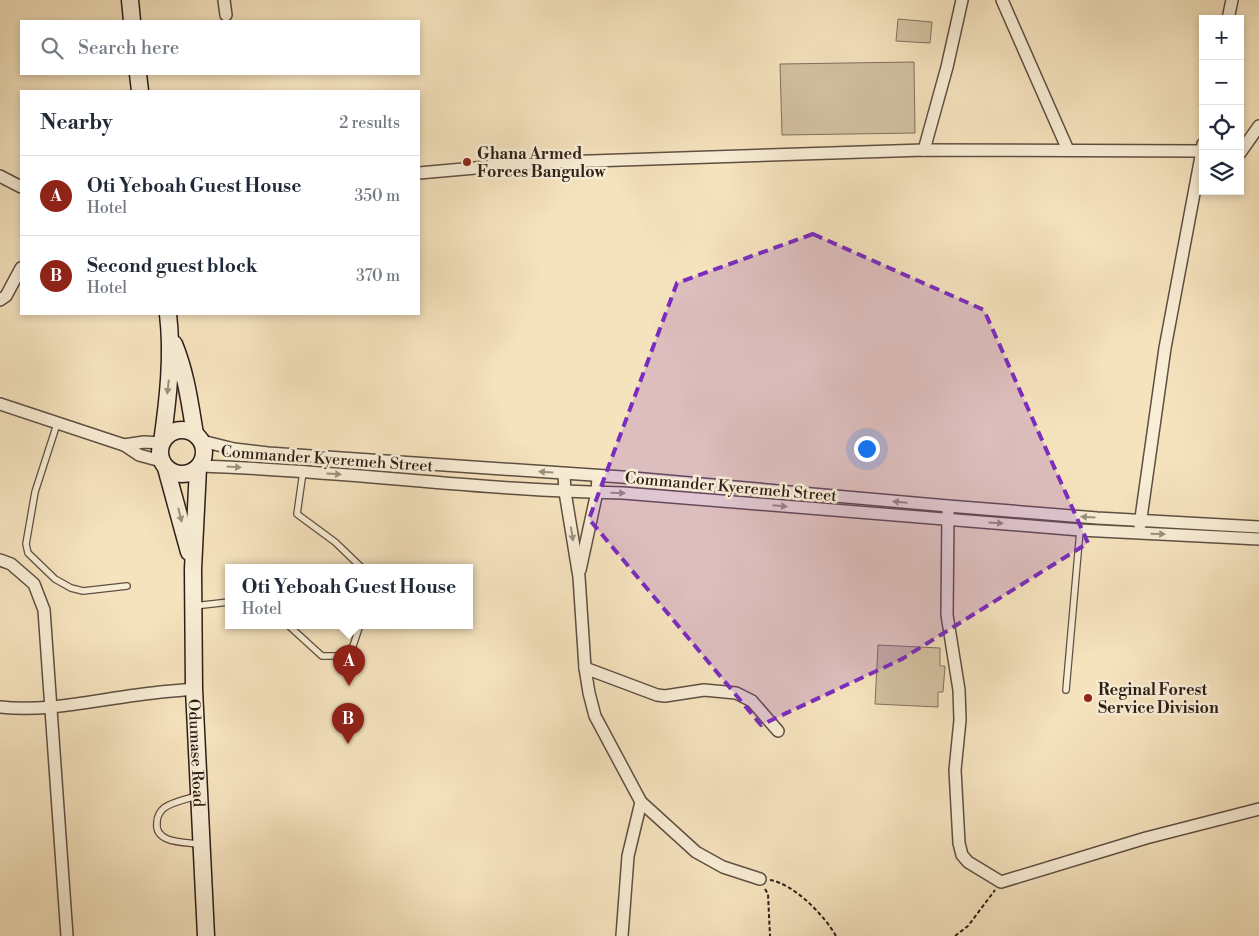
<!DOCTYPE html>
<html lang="en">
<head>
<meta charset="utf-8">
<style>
  :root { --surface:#fff; --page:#f6f6f7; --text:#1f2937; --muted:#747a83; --line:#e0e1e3; --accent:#8f2418 }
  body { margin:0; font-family:"Libre Bodoni",serif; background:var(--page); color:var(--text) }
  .controls { position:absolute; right:15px; top:15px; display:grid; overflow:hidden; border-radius:0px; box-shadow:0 2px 8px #0003 }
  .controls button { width:45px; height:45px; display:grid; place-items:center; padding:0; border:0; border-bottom:1px solid var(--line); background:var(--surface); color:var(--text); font:25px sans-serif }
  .you { position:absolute; left:866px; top:448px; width:18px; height:18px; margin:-12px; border:4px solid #fff; border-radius:50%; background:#1a73e8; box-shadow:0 0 0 8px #1a73e833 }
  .badge { display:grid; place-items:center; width:32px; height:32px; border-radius:50%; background:var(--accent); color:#fff; font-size:16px; font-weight:700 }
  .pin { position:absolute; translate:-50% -41px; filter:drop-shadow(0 1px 2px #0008) }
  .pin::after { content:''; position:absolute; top:26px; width:18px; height:15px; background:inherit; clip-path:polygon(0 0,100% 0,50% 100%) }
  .popup { position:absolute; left:225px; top:564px; width:248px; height:65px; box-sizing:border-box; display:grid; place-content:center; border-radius:0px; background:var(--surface); filter:drop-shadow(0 1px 4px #0005); font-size:16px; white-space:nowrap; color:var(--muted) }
  .popup b { font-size:19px; color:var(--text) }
  .popup::after { content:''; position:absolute; left:50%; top:100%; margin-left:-10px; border:10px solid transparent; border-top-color:var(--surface) }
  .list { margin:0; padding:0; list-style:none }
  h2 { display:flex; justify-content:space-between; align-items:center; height:65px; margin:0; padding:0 20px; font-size:21px }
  h2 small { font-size:16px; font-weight:400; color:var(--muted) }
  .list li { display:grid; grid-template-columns:32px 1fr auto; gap:15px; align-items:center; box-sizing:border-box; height:80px; padding:0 20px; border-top:1px solid var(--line) }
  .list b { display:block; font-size:19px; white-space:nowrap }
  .list p { margin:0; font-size:16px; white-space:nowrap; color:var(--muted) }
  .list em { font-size:16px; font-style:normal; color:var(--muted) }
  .icon { flex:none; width:28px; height:28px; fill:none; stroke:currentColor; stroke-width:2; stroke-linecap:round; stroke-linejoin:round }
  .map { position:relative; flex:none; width:1259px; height:936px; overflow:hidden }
  .search { position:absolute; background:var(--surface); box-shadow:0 2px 8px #0003; left:20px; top:20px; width:400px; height:55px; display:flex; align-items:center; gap:12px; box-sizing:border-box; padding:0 18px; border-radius:0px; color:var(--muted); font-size:19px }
  .panel { position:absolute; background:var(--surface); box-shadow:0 2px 8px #0003; left:20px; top:90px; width:400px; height:225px; border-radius:0px }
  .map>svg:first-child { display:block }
  .green { fill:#d3c2a2; stroke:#80705e }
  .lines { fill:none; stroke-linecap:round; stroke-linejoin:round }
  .service-casing { stroke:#5f4f42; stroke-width:8 }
  .minor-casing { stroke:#5f4f42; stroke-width:14 }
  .secondary-casing { stroke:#2d1e19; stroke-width:19 }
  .path { stroke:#2d1e19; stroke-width:2; stroke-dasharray:4 2.5; stroke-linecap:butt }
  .service { stroke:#f8edd5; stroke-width:5.5 }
  .minor { stroke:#f8edd5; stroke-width:11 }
  .secondary { stroke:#f8edd5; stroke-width:16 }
  .oneway { fill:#9d9080 }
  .marked { fill:#7b2cbf; fill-opacity:0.2; stroke:#7b2cbf; stroke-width:4; stroke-dasharray:10 6; stroke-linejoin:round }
  .poi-dot { fill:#8f2418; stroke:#f8edd5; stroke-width:2 }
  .labels { text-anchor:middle; stroke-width:5; stroke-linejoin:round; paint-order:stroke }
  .poi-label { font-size:16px; font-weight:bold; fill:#2d1e19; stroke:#f8edd5; text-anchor:start }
  .street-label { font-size:16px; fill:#2d1e19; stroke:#f8edd5 }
</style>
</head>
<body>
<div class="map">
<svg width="1259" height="936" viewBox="0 0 1259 936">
  <rect width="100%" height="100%" fill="#f5e3be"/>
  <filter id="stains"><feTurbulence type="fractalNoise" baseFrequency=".004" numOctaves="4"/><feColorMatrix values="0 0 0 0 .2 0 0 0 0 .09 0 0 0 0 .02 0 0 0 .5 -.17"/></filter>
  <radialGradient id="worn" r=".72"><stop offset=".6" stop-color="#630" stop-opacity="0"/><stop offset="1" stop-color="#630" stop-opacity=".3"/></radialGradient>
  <g class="green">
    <path d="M898,19L932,22L930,43L896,41Z"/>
    <path d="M914,62L915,133L782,135L780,64Z"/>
    <path d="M878,645L940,648V666H945L943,692H938V707L875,704Z"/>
  </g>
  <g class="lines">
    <defs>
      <g id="service">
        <path d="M57,424L35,492L26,544L28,553L55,579L71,588L83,591L127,586"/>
        <path d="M303,472L297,514L335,542L361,567"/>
        <path d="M194,606L229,602"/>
        <path d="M288,625L322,656H341L353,646L360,625"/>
        <path d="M1066,690L1080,530"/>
        <path d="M197,796C187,799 172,802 164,808C160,811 157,817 157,822C154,844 185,842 199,844"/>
      </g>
      <g id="minor">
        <path d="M224,0L226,15"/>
        <path d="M1002,0L1068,150"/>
        <path d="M1228,19L1232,0"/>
        <path d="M924,150L947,67L962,0"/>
        <path d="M1240,153L1259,126"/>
        <path d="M419,173L531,163L924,150L1202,151L1203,144"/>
        <path d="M0,176L21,187"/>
        <path d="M0,300L6,296L21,268"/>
        <path d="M0,404L124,445L139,455L161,461"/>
        <path d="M202,441L234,449L268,453L622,477L948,506L1097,518L1259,527"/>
        <path d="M124,445L144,442L161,443"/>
        <path d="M200,466C341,470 482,491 623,493L1080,530L1259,539"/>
        <path d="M564,474L565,492L579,577L585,668L589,693L595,716L641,802L696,852L723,867L760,879"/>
        <path d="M948,512L947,615L959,690L960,720L955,770L959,843L962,855L968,862L1001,882L1146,838L1259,809"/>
        <path d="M1140,525L1165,348L1202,151H1203"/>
        <path d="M0,560L11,564L34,584L44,610L67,936"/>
        <path d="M580,570L597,492L598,476"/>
        <path d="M585,668L657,695L665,696L704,690L736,693L752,701L778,731"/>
        <path d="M0,707C46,712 91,701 137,695C156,692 175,691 194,689"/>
        <path d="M622,936L628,856L641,802"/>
      </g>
      <g id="secondary">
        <path d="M130,0L132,21"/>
        <path d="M138,74L140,91"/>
        <path d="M174,344C186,373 190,404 195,434"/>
        <circle cx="182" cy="452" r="22"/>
        <path d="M162,442C168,400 173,356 168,314"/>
        <path d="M166,468L189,552"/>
        <path id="s1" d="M198,468L193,569L194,689L206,936"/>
      </g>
    </defs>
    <use href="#service" class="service-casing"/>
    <use href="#minor" class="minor-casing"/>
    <use href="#secondary" class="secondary-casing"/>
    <g class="path">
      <path d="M770,880C794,884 824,915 836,936"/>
      <path d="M765,889L768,894L770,936"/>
      <path d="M955,936L968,926L995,890"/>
    </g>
    <use href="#service" class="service"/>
    <use href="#minor" class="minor"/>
    <use href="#secondary" class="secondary"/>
  </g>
  <defs><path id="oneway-solid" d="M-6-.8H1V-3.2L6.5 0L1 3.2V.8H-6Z" transform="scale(1.25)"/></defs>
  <g class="oneway">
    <use href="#oneway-solid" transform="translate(168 387) rotate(96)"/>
    <use href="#oneway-solid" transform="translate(234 467) rotate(3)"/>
    <use href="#oneway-solid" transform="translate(546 472) rotate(-176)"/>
    <use href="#oneway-solid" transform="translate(334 474) rotate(4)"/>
    <use href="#oneway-solid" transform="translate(618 493) rotate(2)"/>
    <use href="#oneway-solid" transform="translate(900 502) rotate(-175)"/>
    <use href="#oneway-solid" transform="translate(780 506) rotate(5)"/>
    <use href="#oneway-solid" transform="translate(180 515) rotate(76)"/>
    <use href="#oneway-solid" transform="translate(1088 517) rotate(-176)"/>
    <use href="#oneway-solid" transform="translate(996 523) rotate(4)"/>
    <use href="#oneway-solid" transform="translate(572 534) rotate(81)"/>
    <use href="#oneway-solid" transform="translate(1158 534) rotate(2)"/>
  </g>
  <path class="marked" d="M813,234L984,310L1088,543L902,659L761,725L589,519L677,283Z"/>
  <g class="poi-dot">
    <circle cx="467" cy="162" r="5"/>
    <circle cx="1088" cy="698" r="5"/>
  </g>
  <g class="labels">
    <g class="poi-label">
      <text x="477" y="159">Ghana Armed<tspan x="477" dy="18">Forces Bangulow</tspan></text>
      <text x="1098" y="695">Reginal Forest<tspan x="1098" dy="18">Service Division</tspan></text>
    </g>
    <g class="street-label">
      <text transform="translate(327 458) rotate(4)" y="6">Commander Kyeremeh Street</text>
      <text transform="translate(731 486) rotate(5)" y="6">Commander Kyeremeh Street</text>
      <text dy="6" stroke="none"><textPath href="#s1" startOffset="285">Odumase Road</textPath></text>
    </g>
  </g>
  <rect width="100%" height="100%" filter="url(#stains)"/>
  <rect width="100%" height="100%" fill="url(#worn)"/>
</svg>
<div class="controls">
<button>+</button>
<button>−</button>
<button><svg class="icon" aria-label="locate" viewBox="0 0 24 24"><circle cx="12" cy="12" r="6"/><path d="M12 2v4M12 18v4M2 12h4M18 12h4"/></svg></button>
<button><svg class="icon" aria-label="layers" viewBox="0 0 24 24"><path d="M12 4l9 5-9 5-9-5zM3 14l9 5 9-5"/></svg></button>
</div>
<div class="you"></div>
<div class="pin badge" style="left:349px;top:686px">A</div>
<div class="popup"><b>Oti Yeboah Guest House</b>Hotel</div>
<div class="pin badge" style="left:348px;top:744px">B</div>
<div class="search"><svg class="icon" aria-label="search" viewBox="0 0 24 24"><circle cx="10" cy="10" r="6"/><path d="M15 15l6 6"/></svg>Search here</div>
<section class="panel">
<h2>Nearby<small>2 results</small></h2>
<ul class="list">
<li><span class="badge">A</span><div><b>Oti Yeboah Guest House</b><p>Hotel</p></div><em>350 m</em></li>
<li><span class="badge">B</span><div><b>Second guest block</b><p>Hotel</p></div><em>370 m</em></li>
</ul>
</section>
</div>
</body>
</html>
